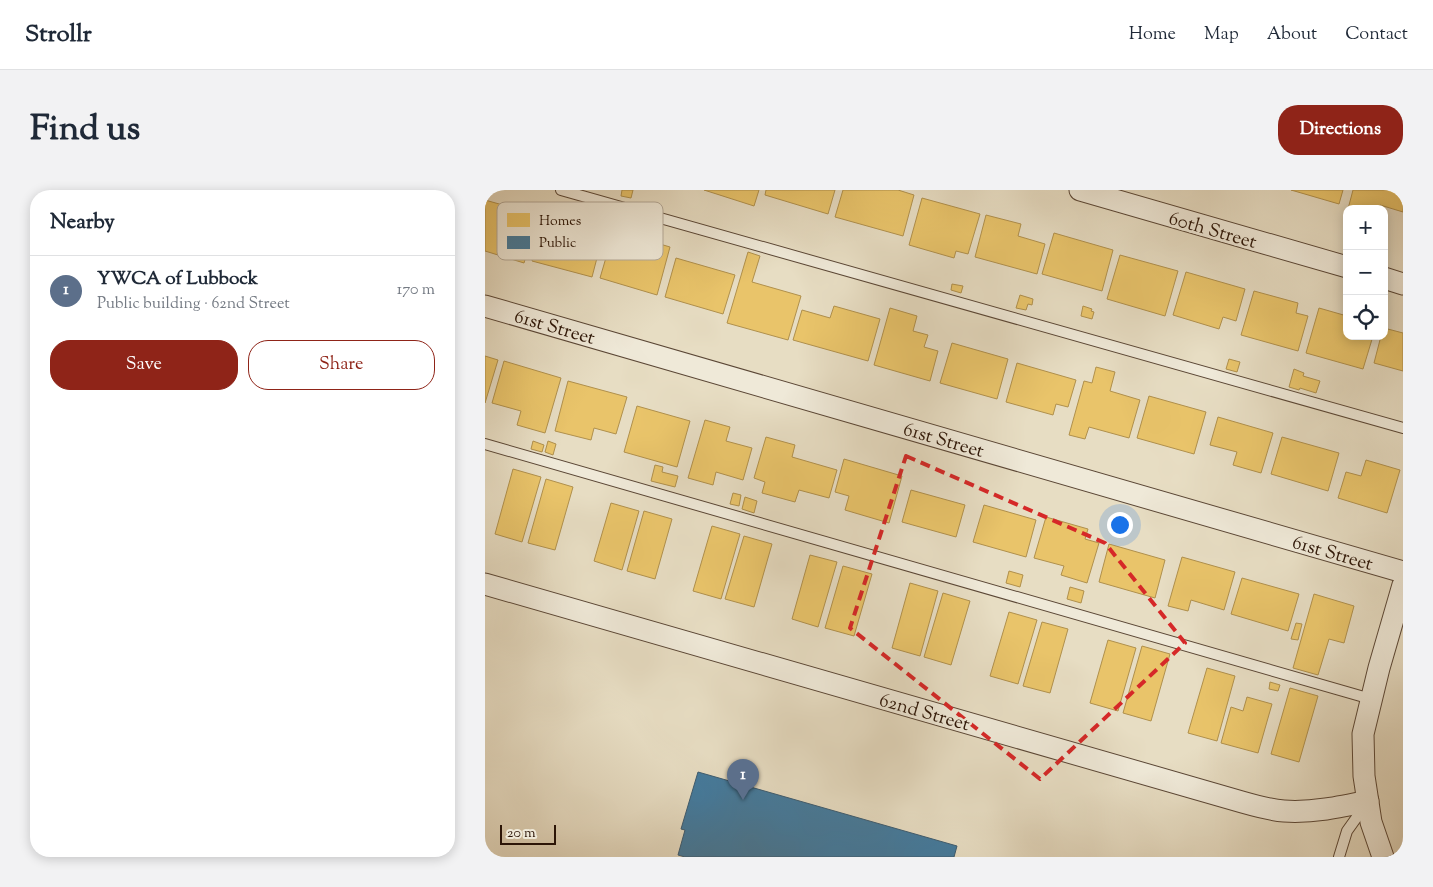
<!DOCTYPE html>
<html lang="en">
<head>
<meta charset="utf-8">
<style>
  :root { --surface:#fff; --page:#f2f2f3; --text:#1f2937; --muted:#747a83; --line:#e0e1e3; --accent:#8f2418 }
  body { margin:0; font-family:"Sorts Mill Goudy",serif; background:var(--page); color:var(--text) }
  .controls { position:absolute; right:15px; top:15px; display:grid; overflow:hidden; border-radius:10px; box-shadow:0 2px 12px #0003 }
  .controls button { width:45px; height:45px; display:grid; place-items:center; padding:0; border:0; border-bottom:1px solid var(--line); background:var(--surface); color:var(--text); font:25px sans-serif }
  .scale { position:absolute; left:15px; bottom:12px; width:56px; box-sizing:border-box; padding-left:5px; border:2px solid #2c1507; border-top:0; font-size:14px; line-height:18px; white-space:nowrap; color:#2c1507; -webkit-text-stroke:4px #efe9d8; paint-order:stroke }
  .you { position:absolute; left:634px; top:334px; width:18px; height:18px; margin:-12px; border:4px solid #fff; border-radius:50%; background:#1a73e8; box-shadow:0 0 0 8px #1a73e833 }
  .badge { display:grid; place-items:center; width:32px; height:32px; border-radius:50%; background:var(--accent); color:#fff; font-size:16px; font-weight:700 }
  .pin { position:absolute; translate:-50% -41px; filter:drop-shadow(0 1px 2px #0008) }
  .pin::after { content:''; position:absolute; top:26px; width:18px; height:15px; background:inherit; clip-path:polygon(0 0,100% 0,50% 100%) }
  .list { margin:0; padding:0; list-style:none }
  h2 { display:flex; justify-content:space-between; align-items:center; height:65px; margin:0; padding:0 20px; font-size:21px }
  h2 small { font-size:16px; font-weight:400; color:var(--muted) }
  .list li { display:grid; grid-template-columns:32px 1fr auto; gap:15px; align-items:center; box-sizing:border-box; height:70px; padding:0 20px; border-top:1px solid var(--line) }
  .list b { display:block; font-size:19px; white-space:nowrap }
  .list p { margin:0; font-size:16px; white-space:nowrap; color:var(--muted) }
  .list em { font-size:16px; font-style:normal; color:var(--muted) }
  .actions { display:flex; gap:10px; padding:15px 20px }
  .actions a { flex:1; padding:11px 0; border:1px solid var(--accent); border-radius:20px; text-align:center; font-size:18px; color:var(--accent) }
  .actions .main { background:var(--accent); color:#fff }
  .icon { flex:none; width:28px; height:28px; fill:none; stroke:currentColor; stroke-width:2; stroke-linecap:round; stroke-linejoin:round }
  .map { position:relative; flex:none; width:918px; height:667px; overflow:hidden; border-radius:20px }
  header { display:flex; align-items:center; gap:30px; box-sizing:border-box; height:70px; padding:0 25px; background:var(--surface); border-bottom:1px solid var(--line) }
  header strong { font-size:24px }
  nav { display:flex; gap:28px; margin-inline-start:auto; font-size:18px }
  .intro { display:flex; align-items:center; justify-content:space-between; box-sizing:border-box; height:120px; padding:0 30px }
  h1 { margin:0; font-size:35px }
  .button { padding:12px 22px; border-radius:20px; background:var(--accent); color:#fff; font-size:18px; font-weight:700 }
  main { display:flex; gap:30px; padding:0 30px }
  aside { flex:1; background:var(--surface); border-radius:20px; box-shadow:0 2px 12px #0003 }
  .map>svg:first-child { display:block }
  .homes { fill:#e9c46a; stroke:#b0904c }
  .public { fill:#457b9d; stroke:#3e5c70 }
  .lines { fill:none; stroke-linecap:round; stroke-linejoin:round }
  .service-casing { stroke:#5b4736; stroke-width:12 }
  .minor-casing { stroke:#5b4736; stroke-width:23 }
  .service { stroke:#efe9d8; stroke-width:10 }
  .minor { stroke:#efe9d8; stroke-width:21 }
  .marked { fill:none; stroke:#d62828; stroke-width:4; stroke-dasharray:10 6; stroke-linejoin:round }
  .labels { text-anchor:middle; stroke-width:5; stroke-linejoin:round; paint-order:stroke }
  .street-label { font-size:19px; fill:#2c1507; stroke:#efe9d8 }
  .key { fill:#efe9d8; stroke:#b4a999; stroke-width:1 }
  .key-label { font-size:14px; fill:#2c1507 }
</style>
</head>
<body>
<header>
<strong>Strollr</strong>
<nav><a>Home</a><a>Map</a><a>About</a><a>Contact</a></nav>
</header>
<div class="intro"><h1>Find us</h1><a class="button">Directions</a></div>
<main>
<aside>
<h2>Nearby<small></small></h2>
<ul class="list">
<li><span class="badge" style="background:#5c6f8a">1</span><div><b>YWCA of Lubbock</b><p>Public building · 62nd Street</p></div><em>170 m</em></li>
</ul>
<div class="actions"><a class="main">Save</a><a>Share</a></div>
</aside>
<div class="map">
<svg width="918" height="667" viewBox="0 0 918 667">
  <rect width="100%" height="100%" fill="#e7ddc3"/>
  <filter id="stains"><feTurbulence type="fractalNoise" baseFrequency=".004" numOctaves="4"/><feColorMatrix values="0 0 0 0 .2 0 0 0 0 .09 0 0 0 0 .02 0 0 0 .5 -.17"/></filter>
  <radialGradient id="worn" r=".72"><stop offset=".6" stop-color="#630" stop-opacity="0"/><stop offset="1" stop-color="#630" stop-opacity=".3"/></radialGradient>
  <g class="homes">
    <path d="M137,0H148L146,8L136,6Z"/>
    <path d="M219,0H274L269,16Z"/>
    <path d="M281,0H350L343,24L280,5Z"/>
    <path d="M358,0H413L429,5L418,46L350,27Z"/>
    <path d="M806,0H858L854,14Z"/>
    <path d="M868,0H918V22L895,15L894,19H863Z"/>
    <path d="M437,8L495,24L483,64L471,61L469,68L424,55Z"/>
    <path d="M0,10L53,25L39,73L0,61Z"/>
    <path d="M501,25L536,34L533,46L560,54L552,84L490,67Z"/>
    <path d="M58,29L118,45L107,87L47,71Z"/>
    <path d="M569,43L628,60L617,101L557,84Z"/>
    <path d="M158,49L185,57L172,105L115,88L125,54L154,62Z"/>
    <path d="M263,62L275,66L267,92L316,106L303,150L242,133Z"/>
    <path d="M635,65L693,81L680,126L622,109Z"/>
    <path d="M191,68L250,85L238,124L180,107Z"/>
    <path d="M701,82L760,99L751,131L738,127L734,139L688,125Z"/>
    <path d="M467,94L478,96L476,103L466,100Z"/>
    <path d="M769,101L813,113L811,123L823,126L813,161L756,145Z"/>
    <path d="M535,105L548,109L547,115L543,114L541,120L531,118Z"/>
    <path d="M349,116L395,129L383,171L308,150L317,120L345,128Z"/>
    <path d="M598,116L607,119L606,121L609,122L607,129L596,126Z"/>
    <path d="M405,118L432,126L428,141L443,145L439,157L453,161L445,191L389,175Z"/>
    <path d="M834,118L862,126V146H888L878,179L821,163Z"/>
    <path d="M899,138L918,143V181L889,173L896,146H899Z"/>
    <path d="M467,153L523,169L512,209L455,193Z"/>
    <path d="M0,166L13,170L0,213Z"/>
    <path d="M744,169L755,172L752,182L741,179Z"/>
    <path d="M19,171L76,188L60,243L32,235L36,221L7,213Z"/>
    <path d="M532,173L591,190L583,217L571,214L568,225L521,212Z"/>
    <path d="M611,177L630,182L625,201L655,210L644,248L604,237L600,249L584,245L599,191L607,193Z"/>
    <path d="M809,179L819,183L818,186L835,191L831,203L815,198L814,200L804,197Z"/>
    <path d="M83,191L142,207L131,244L109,238L106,250L70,241Z"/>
    <path d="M664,206L721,222L709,264L652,248Z"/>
    <path d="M152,216L205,231L192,277L139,262Z"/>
    <path d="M733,227L788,243L776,283L748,275L752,262L725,255Z"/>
    <path d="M220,230L245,237L241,251L267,258L258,290L231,282L228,295L203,288Z"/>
    <path d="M281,247L310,255L307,267L352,280L344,308L314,300L310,312L277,303L280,292L269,288Z"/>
    <path d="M797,247L854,263L843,301L786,284Z"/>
    <path d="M48,251L59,255L57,262L46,259Z"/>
    <path d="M63,251L71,254L68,265L60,262Z"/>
    <path d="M359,269L417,286L404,333L360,320L364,306L350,302Z"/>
    <path d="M881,270L915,280L902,323L853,308L861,282L876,286Z"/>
    <path d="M170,275L178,277L177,282L193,286L190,297L166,291Z"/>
    <path d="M28,279L56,287L37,352L10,344Z"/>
    <path d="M61,289L88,297L70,360L43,353Z"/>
    <path d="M426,300L480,315L471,347L417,332Z"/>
    <path d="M248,303L256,305L254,316L245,314Z"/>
    <path d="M260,307L272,311L269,323L257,319Z"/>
    <path d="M126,313L154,321L137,380L109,371Z"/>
    <path d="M499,315L551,330L541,367L488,352Z"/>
    <path d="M159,321L187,329L170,389L142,381Z"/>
    <path d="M561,327L603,339L600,349L614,353L602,393L576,385L579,376L549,368Z"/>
    <path d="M227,336L255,344L236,409L208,401Z"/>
    <path d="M259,346L287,354L269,417L240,409Z"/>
    <path d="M624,354L680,370L670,408L614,392Z"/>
    <path d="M325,365L352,372L333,437L307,429Z"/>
    <path d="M697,367L750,382L739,420L706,410L703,421L683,416Z"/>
    <path d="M358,376L387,384L369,446L340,438Z"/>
    <path d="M524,381L538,385L535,397L521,393Z"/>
    <path d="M757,388L814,404L803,441L746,424Z"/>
    <path d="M425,393L453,401L435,466L407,458Z"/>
    <path d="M585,397L599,401L596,413L582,409Z"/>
    <path d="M458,403L485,411L466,475L439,467Z"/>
    <path d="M829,404L869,416L859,453L844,449L833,485L808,478Z"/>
    <path d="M524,422L552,430L533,494L505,486Z"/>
    <path d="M557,432L583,439L565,503L538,496Z"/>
    <path d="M811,433L817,434L813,450L806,449Z"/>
    <path d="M623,450L651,458L633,521L605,513Z"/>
    <path d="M657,456L685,464L666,531L638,523Z"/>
    <path d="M722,478L750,486L732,551L703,543Z"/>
    <path d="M785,492L795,495L793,501L784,499Z"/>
    <path d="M805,498L833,506L814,572L786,564Z"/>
    <path d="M762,507L787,514L773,563L736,553L746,517L758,521Z"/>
  </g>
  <path class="public" d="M213,582L472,656L469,667H200L193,665L200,640L196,639Z"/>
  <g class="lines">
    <defs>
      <g id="service">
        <path d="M76,0L918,238"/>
        <path d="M0,254L886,509"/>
        <path d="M854,667L862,641L882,613"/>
      </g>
      <g id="minor">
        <path d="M595,0L862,77"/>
        <path d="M899,88L918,94"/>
        <path d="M0,116L918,382"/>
        <path d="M0,394L757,612C771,616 785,620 799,621C827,623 855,617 883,611"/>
        <path d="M898,667L886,632L879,586L878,544L894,478L918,395"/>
      </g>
    </defs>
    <use href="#service" class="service-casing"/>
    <use href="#minor" class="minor-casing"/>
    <use href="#service" class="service"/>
    <use href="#minor" class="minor"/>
  </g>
  <path class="marked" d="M421,266L620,353L700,453L555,589L365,438Z"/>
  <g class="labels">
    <g class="street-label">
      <text transform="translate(728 39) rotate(16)" y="7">60th Street</text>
      <text transform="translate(70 136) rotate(16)" y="7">61st Street</text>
      <text transform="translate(459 249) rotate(16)" y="7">61st Street</text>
      <text transform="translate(848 362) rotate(16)" y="7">61st Street</text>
      <text transform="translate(440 521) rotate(16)" y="7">62nd Street</text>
    </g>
  </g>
  <rect x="12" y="12" width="166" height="58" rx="8" class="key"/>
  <rect x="22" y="23" width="23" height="14" fill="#e9c46a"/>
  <rect x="22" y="46" width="23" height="13" fill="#457b9d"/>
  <g class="key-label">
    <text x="54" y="35">Homes</text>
    <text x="54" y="57">Public</text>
  </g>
  <rect width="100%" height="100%" filter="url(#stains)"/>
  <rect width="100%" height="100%" fill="url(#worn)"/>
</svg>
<div class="controls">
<button>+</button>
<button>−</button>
<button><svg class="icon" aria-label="locate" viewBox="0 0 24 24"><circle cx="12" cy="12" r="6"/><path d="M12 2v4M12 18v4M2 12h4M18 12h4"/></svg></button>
</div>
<div class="scale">20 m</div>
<div class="you"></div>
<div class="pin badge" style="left:258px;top:610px;background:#5c6f8a">1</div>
</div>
</main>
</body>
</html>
